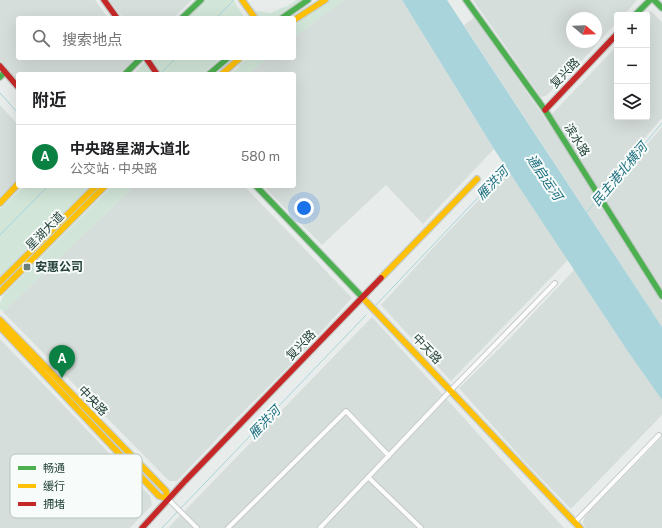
<!DOCTYPE html>
<html lang="zh">
<head>
<meta charset="utf-8">
<style>
  :root { --surface:#fff; --page:#f6f6f6; --text:#202124; --muted:#757577; --line:#e0e0e0; --accent:#0b8043 }
  body { margin:0; font-family:"Public Sans","Noto Sans SC",sans-serif; background:var(--page); color:var(--text) }
  .controls { position:absolute; right:12px; top:12px; display:grid; overflow:hidden; border-radius:4px; box-shadow:0 4px 16px #0002 }
  .controls button { width:36px; height:36px; display:grid; place-items:center; padding:0; border:0; border-bottom:1px solid var(--line); background:var(--surface); color:var(--text); font:20px sans-serif }
  .compass { position:absolute; left:566px; top:12px; width:36px; height:36px; border-radius:50%; background:var(--surface); box-shadow:0 4px 16px #0002; rotate:109deg }
  .you { position:absolute; left:304px; top:208px; width:14px; height:14px; margin:-10px; border:3px solid #fff; border-radius:50%; background:#1a73e8; box-shadow:0 0 0 6px #1a73e833 }
  .badge { display:grid; place-items:center; width:26px; height:26px; border-radius:50%; background:var(--accent); color:#fff; font-size:13px; font-weight:700 }
  .pin { position:absolute; translate:-50% -33px; filter:drop-shadow(0 1px 2px #0008) }
  .pin::after { content:''; position:absolute; top:21px; width:14px; height:12px; background:inherit; clip-path:polygon(0 0,100% 0,50% 100%) }
  .list { margin:0; padding:0; list-style:none }
  h2 { display:flex; justify-content:space-between; align-items:center; height:52px; margin:0; padding:0 16px; font-size:17px }
  h2 small { font-size:13px; font-weight:400; color:var(--muted) }
  .list li { display:grid; grid-template-columns:26px 1fr auto; gap:12px; align-items:center; box-sizing:border-box; height:64px; padding:0 16px; border-top:1px solid var(--line) }
  .list b { display:block; font-size:15px; white-space:nowrap }
  .list p { margin:0; font-size:13px; white-space:nowrap; color:var(--muted) }
  .list em { font-size:13px; font-style:normal; color:var(--muted) }
  .icon { flex:none; width:22px; height:22px; fill:none; stroke:currentColor; stroke-width:2; stroke-linecap:round; stroke-linejoin:round }
  .map { position:relative; flex:none; width:662px; height:528px; overflow:hidden }
  .search { position:absolute; background:var(--surface); box-shadow:0 4px 16px #0002; left:16px; top:16px; width:280px; height:44px; display:flex; align-items:center; gap:10px; box-sizing:border-box; padding:0 14px; border-radius:4px; color:var(--muted); font-size:15px }
  .panel { position:absolute; background:var(--surface); box-shadow:0 4px 16px #0002; left:16px; top:72px; width:280px; height:116px; border-radius:4px }
  .map>svg:first-child { display:block }
  .built { fill:#d6dedb; fill-rule:evenodd }
  .green { fill:#d1e6d8 }
  .water { fill:#a9d4db }
  .lines { fill:none; stroke-linecap:round; stroke-linejoin:round }
  .stream { stroke:#a9d4db; stroke-width:1 }
  .street-casing { stroke:#c5cac8; stroke-width:6 }
  .fast-casing { stroke:#c3cbc8; stroke-width:8 }
  .slow-casing { stroke:#c3cbc8; stroke-width:8 }
  .jam-casing { stroke:#c3cbc8; stroke-width:8 }
  .street { stroke:#fcfcfc; stroke-width:4 }
  .fast { stroke:#4caf50; stroke-width:5.5 }
  .slow { stroke:#ffc107; stroke-width:5.5 }
  .jam { stroke:#c62828; stroke-width:5.5 }
  .poi-dot { fill:#697e78; stroke:#f7fbf9; stroke-width:1.5 }
  .labels { text-anchor:middle; stroke-width:4; stroke-linejoin:round; paint-order:stroke }
  .street-label { font-size:12px; fill:#24423a; stroke:#f7fbf9 }
  .poi-label { font-size:12px; font-weight:bold; fill:#24423a; stroke:#f7fbf9; text-anchor:start }
  .water-label { font-size:13px; font-style:italic; fill:#1c6f80; stroke:#f7fbf9 }
  .key { fill:#f7fbf9; stroke:#b8c4c0; stroke-width:1 }
  .key-label { font-size:11px; fill:#24423a }
</style>
</head>
<body>
<div class="map">
<svg width="662" height="528" viewBox="0 0 662 528">
  <rect width="100%" height="100%" fill="#e8edeb"/>
  <g class="built">
    <path d="M0,0H95L108,18H18V58H135L119,74H18V82L0,61Z"/>
    <path d="M109,0H192L174,18H123Z"/>
    <path d="M344,0H402L494,149L423,224L386,185L322,245L263,186H294V74H248L267,58H294V37Z"/>
    <path d="M473,0H637L624,15H617V22L589,53L546,96L541,97ZM572,18H596V42H572Z"/>
    <path d="M651,11L662,22V118L599,191L551,115L617,46V117H647V15Z"/>
    <path d="M475,17L561,142L662,303V327L464,25Z"/>
    <path d="M0,105L18,125V179L0,197Z"/>
    <path d="M662,127V290L603,195Z"/>
    <path d="M508,170L568,260L451,381L381,305L443,237Z"/>
    <path d="M134,186H244L352,298L299,356L232,423L177,481H169L3,312Z"/>
    <path d="M574,270L662,400V415L571,509L524,461L459,388L510,338Z"/>
    <path d="M372,317L564,528H168Z"/>
    <path d="M0,339L150,496L152,505L130,528H0Z"/>
    <path d="M662,437V528H585L583,523L585,516Z"/>
  </g>
  <g class="green">
    <path d="M206,0H233L245,18H188Z"/>
    <path d="M296,0H301C289,8 269,28 255,13L256,11L271,13L281,8L286,7Z"/>
    <path d="M329,0H344L294,37V25Z"/>
    <path d="M149,58H220L202,74H134Z"/>
    <path d="M248,58H267L248,74H230L239,67L238,66Z"/>
    <path d="M24,186H90L0,276V209Z"/>
    <path d="M112,186H134L3,312L0,309V303L4,295Z"/>
  </g>
  <path class="water" d="M402,0H447L662,327V400L627,350L494,149Z"/>
  <g class="lines">
    <g class="stream">
      <path d="M216,18L234,0"/>
      <path d="M160,74L176,58"/>
      <path d="M0,93L18,113"/>
      <path d="M602,195L662,123"/>
      <path d="M586,213L598,199"/>
      <path d="M0,235L48,186"/>
      <path d="M376,305L507,167"/>
      <path d="M181,508L366,315"/>
      <path d="M162,528L178,511"/>
    </g>
    <defs>
      <g id="street">
        <path d="M368,477L421,528"/>
        <path d="M168,499L197,528"/>
        <path d="M575,522L659,435"/>
        <path d="M228,528L346,411L389,456"/>
        <path d="M320,528L450,391L555,283"/>
      </g>
      <g id="fast">
        <path d="M466,0L545,110L662,296"/>
        <path d="M654,0L662,8"/>
        <path d="M635,15L650,0"/>
        <path d="M182,18L201,0"/>
        <path d="M282,18L308,0"/>
        <path d="M125,74L141,58"/>
        <path d="M209,74L228,58"/>
        <path d="M0,77L5,72"/>
        <path d="M256,186L363,298"/>
      </g>
      <g id="slow">
        <path d="M242,0L255,18"/>
        <path d="M294,20L325,0"/>
        <path d="M222,74L240,58"/>
        <path d="M0,203L18,184"/>
        <path d="M381,278L477,179"/>
        <path d="M0,282L96,186"/>
        <path d="M0,292L105,186"/>
        <path d="M363,298L580,528"/>
        <path d="M0,320L166,491L168,499"/>
        <path d="M0,327L159,496L168,499"/>
      </g>
      <g id="jam">
        <path d="M104,0L117,18"/>
        <path d="M146,58L157,74"/>
        <path d="M0,66L18,87"/>
        <path d="M545,110L617,34"/>
        <path d="M142,528L185,481L381,278"/>
      </g>
    </defs>
    <use href="#street" class="street-casing"/>
    <use href="#fast" class="fast-casing"/>
    <use href="#slow" class="slow-casing"/>
    <use href="#jam" class="jam-casing"/>
    <use href="#street" class="street"/>
    <use href="#fast" class="fast"/>
    <use href="#slow" class="slow"/>
    <use href="#jam" class="jam"/>
  </g>
  <rect class="poi-dot" x="23" y="263" width="8" height="8" rx="2"/>
  <g class="labels">
    <g class="street-label">
      <text transform="translate(565 73) rotate(-46)" y="4">复兴路</text>
      <text transform="translate(577 140) rotate(58)" y="4">滨水路</text>
      <text transform="translate(45 231) rotate(-45)" y="4">星湖大道</text>
      <text transform="translate(301 345) rotate(-46)" y="4">复兴路</text>
      <text transform="translate(427 349) rotate(47)" y="4">中天路</text>
      <text transform="translate(93 401) rotate(46)" y="4">中央路</text>
    </g>
    <g class="poi-label">
      <text x="35" y="271">安惠公司</text>
    </g>
    <g class="water-label">
      <text transform="translate(619 174) rotate(-50)" y="5">民主港北横河</text>
      <text transform="translate(545 177) rotate(56)" y="5">通启运河</text>
      <text transform="translate(492 183) rotate(-46)" y="5">雁洪河</text>
      <text transform="translate(264 422) rotate(-46)" y="5">雁洪河</text>
    </g>
  </g>
  <rect x="10" y="454" width="132" height="64" rx="6" class="key"/>
  <rect x="18" y="466" width="18" height="4" fill="#4caf50"/>
  <rect x="18" y="484" width="18" height="4" fill="#ffc107"/>
  <rect x="18" y="502" width="18" height="4" fill="#c62828"/>
  <g class="key-label">
    <text x="43" y="472">畅通</text>
    <text x="43" y="490">缓行</text>
    <text x="43" y="508">拥堵</text>
  </g>
</svg>
<div class="controls">
<button>+</button>
<button>−</button>
<button><svg class="icon" aria-label="layers" viewBox="0 0 24 24"><path d="M12 4l9 5-9 5-9-5zM3 14l9 5 9-5"/></svg></button>
</div>
<svg class="compass" viewBox="-18 -18 36 36"><path d="M0-13l5 13h-10z" fill="#e53935"/><path d="M0 13l5-13h-10z" fill="#757577"/></svg>
<div class="you"></div>
<div class="pin badge" style="left:62px;top:378px">A</div>
<div class="search"><svg class="icon" aria-label="search" viewBox="0 0 24 24"><circle cx="10" cy="10" r="6"/><path d="M15 15l6 6"/></svg>搜索地点</div>
<section class="panel">
<h2>附近<small></small></h2>
<ul class="list">
<li><span class="badge">A</span><div><b>中央路星湖大道北</b><p>公交站 · 中央路</p></div><em>580 m</em></li>
</ul>
</section>
</div>
</body>
</html>
